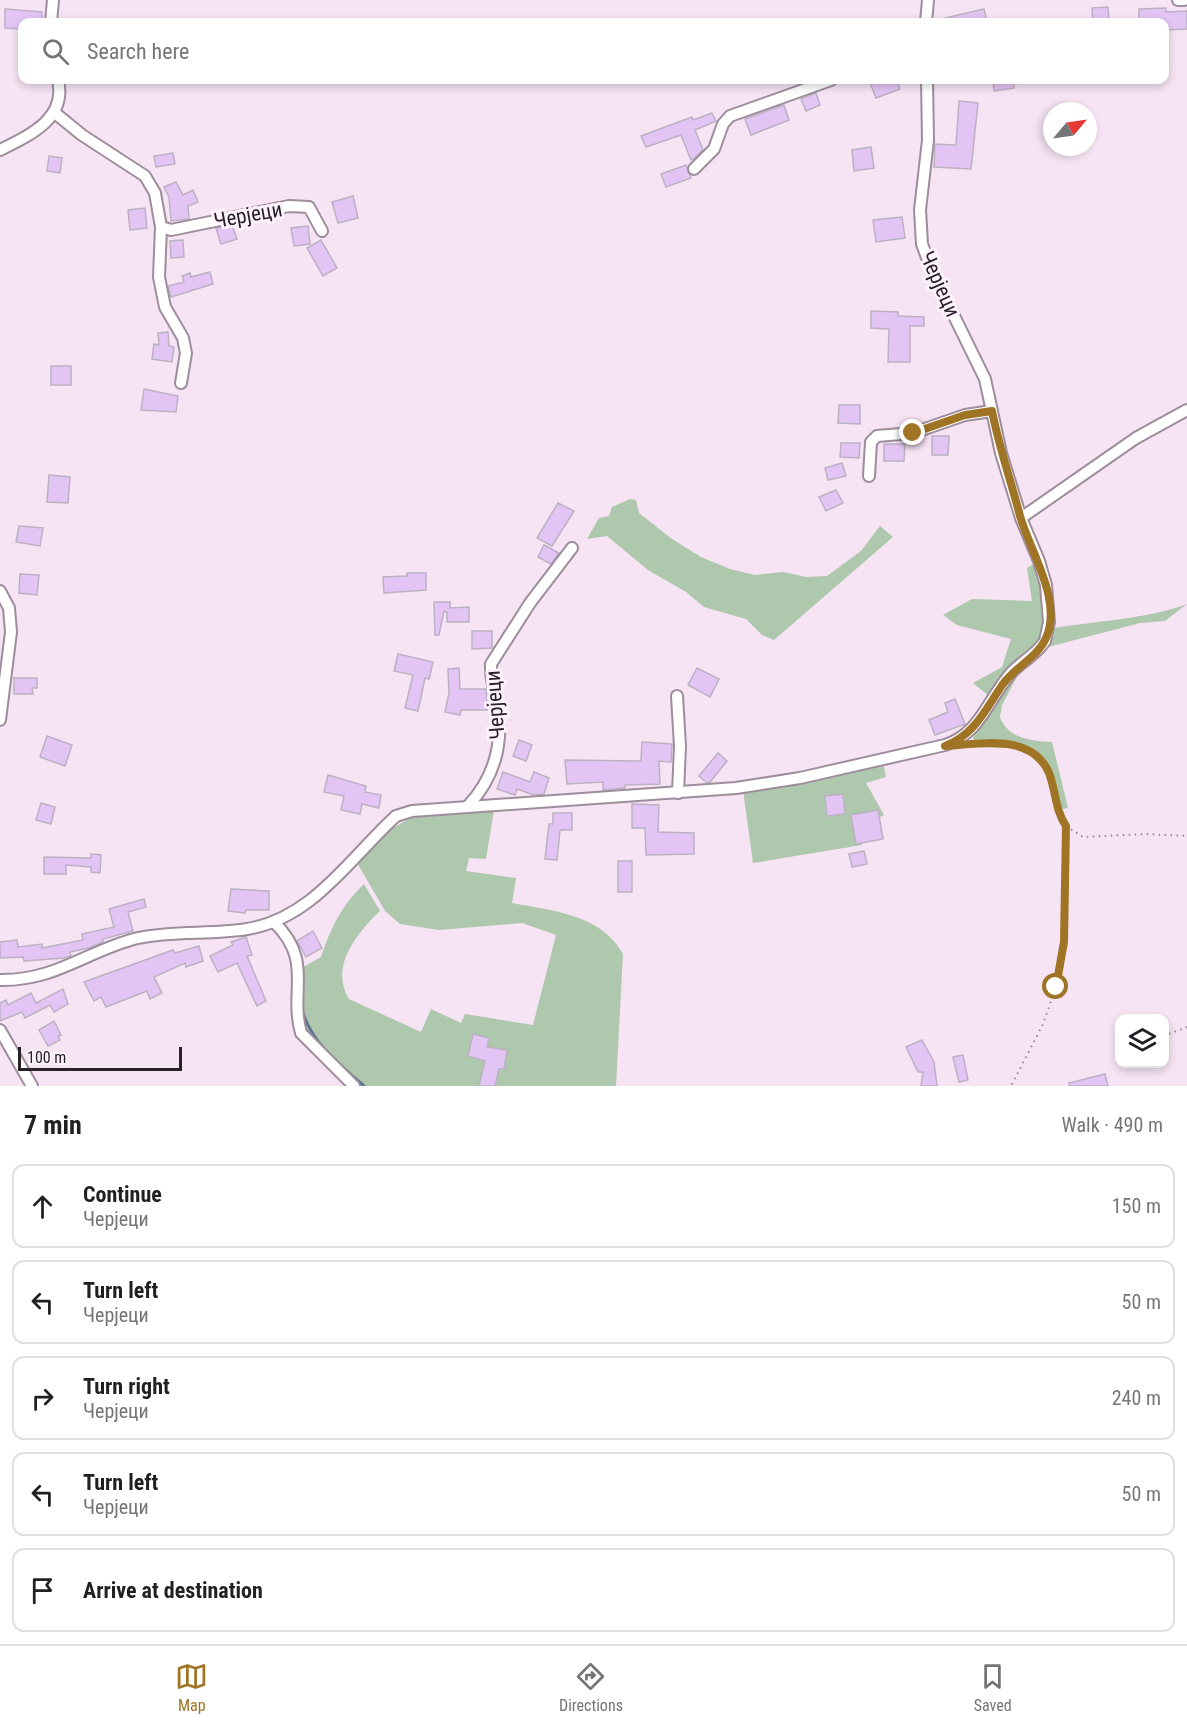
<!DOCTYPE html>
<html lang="en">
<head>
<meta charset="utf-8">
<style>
  :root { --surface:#fff; --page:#f6f6f6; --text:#202124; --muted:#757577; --line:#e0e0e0; --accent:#a07425 }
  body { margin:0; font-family:"Roboto Condensed",sans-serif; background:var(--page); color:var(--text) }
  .controls { position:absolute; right:18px; bottom:18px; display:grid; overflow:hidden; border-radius:12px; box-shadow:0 3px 9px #0003 }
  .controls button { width:54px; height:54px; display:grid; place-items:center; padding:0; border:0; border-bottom:2px solid var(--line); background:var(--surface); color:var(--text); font:30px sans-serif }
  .compass { position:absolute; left:1043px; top:102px; width:54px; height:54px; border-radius:50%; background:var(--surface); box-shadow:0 3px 9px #0003; rotate:61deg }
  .scale { position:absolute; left:18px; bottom:15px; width:164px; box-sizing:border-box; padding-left:6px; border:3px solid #282127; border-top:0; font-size:16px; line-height:21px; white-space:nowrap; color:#282127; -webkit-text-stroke:4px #fef3fd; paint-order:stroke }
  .stop { position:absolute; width:18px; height:18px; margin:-14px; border:4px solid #a07425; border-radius:50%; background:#fff }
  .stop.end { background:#a07425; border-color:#fff; box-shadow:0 2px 6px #0008 }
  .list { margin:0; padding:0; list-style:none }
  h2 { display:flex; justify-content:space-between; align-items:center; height:78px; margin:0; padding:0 24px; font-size:26px }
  h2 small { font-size:20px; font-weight:400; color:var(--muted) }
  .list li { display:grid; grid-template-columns:39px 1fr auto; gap:18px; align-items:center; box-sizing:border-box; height:84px; margin:0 12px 12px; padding:0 12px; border:2px solid var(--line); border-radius:12px }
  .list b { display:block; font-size:22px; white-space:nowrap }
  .list p { margin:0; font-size:20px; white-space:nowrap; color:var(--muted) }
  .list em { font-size:20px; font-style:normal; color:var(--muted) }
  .icon { flex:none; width:33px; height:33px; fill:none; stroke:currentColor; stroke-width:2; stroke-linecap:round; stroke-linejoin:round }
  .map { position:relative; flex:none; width:1187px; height:1086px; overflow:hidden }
  .search { position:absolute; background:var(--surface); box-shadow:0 3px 9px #0003; left:18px; right:18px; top:18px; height:66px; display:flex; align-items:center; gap:15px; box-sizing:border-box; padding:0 21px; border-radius:12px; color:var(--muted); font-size:22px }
  .sheet { height:558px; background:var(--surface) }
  nav { display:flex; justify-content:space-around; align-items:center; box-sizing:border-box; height:84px; border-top:2px solid var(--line); background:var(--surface); font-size:16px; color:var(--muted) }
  nav a { display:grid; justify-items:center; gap:3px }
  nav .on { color:var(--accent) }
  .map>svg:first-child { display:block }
  .green { fill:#adc8ac }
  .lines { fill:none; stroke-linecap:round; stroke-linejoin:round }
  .stream { stroke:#5f7392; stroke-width:3 }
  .building { fill:#e3c5f5; stroke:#bcb1c3; stroke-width:1.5 }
  .street-casing { stroke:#9e8d9c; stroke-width:14 }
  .path { stroke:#958793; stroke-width:2; stroke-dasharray:1.5 4.5; stroke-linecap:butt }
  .street { stroke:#fff; stroke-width:10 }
  .route { stroke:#a07425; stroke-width:8 }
  .labels { text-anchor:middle; stroke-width:6; stroke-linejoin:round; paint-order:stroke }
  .street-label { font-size:21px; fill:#282127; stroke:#fef3fd }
</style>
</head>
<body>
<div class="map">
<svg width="1187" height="1086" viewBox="0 0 1187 1086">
  <rect width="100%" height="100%" fill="#f6e3f3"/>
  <g class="green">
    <path d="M630,499L636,500L639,513L672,539L701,557L730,569L755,575L783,572L806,577L827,576L861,551L880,526L893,537L774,640L762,635L746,619L704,607L686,592L648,570L607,536L587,539L599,518L609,516L612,507Z"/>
    <path d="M1034,564C1040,583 1048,608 1044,628C1040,649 1004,680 990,697L973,683L1002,667L1011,639L957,625L943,615L972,599L1032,601L1027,568Z"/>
    <path d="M1187,604L1165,621L1140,623L1048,647L1054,628C1096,621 1148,619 1187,604Z"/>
    <path d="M1020,671L1002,705L1000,717C1008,739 1032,741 1052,742L1068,808L1061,809C1053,775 1046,743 1005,741C995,741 986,742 976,742L973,738L974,733Z"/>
    <path d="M883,762L886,777L866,783L884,815L856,831L862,845L753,863L743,790Z"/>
    <path d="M494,810L486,859L469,858L466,871L516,878L512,903C553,911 601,914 623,954L616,1086H349L304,1044L299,1035L298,970L321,957C331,928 341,906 364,884L380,911C357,933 329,967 349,999L421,1032L431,1009L461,1023L465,1014L533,1025L556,935L522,923L439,930L400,924L385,911L356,861L387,831L420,813Z"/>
  </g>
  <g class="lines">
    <path class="stream" d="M302,1009C310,1042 340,1065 364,1086"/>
  </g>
  <g class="building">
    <path d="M1108,7L1109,22H1093L1092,8Z"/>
    <path d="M1166,8V12L1187,11V29L1164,30V22H1139V9Z"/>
    <path d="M5,9L42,12V22H22V29L5,28Z"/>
    <path d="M984,9L987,22H941V19Z"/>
    <path d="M869,80H896L900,89L876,98Z"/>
    <path d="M993,80H1013L1014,88L994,91Z"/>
    <path d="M816,93L820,105L806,111L801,99Z"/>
    <path d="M959,101L978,103L971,169L934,167L935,144L956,145Z"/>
    <path d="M784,105L789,120L751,135L745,119Z"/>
    <path d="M712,113L716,121L695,130L703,150L693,159L691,160L681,135L646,147L641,136L692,117L693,120Z"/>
    <path d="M871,147L874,168L854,171L852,150Z"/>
    <path d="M173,153L175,164L156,167L154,156Z"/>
    <path d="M49,156L62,158L60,173L47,171Z"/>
    <path d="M686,165L691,178L666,187L661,174Z"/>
    <path d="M176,182L183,195L193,190L198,202L188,206L189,219L171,221L169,197L164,187Z"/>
    <path d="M353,196L358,218L338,223L332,202Z"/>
    <path d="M145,208L147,228L130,230L128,210Z"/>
    <path d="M902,217L905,238L876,242L873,220Z"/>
    <path d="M232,225L237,239L221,244L216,228Z"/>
    <path d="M308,226L310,244L294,246L291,228Z"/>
    <path d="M183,240L184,257L171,258L170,241Z"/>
    <path d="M321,240L337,268L323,276L307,248Z"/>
    <path d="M210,272L213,284L171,297L168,286L184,282L182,276L190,273L191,277Z"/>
    <path d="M871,311L898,312V316L924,317V326H910V362H888L889,329L871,328Z"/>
    <path d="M168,332L169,346L174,347L172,362L152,359L154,344L159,345L158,333Z"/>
    <rect x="51" y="366" width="20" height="19"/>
    <path d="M144,389L178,396L176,412L141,410Z"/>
    <path d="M839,405H860V424L838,423Z"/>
    <path d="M932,436H949L948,455H932Z"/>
    <path d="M841,443H860L859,458L840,457Z"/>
    <path d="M884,444H905L904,461H884Z"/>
    <path d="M842,463L846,476L828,480L825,468Z"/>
    <path d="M49,475L70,477L68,503L47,502Z"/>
    <path d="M836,490L843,503L826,511L819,497Z"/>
    <path d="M558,503L574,511L552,546L537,538Z"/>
    <path d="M19,526L43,528L40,546L16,542Z"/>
    <path d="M544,545L559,553L551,564L538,557Z"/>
    <path d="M407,573H426V590L384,593L383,577L407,576Z"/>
    <path d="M20,574L39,575L37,595L19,593Z"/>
    <path d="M434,602H450V608L469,607V622H447V612L444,611L439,635H435Z"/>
    <path d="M472,631H492V648L472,649Z"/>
    <path d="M398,654L433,662L429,679L425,678L418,711L405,708L413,675L394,671Z"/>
    <path d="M459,668L460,689H486L488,710H461L460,715L445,712L449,693L448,669Z"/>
    <path d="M697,668L719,679L710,697L688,685Z"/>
    <path d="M14,678H37V688H32L33,694H14Z"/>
    <path d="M955,699L965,724L935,735L929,720L948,712L945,703Z"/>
    <path d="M47,736L72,745L65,766L40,757Z"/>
    <path d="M519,740L532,745L526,761L513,756Z"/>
    <path d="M642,742L672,744L671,762L659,761L660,784L625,785V788L603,790V782L567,784L565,760L641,761Z"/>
    <path d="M718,753L727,761L710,782L707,783L699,776Z"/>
    <path d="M503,772L530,782L534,772L549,778L544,794L534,795L517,789L515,795L497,789Z"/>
    <path d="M328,775L366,786L365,792L381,795L379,808L362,804L360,814L341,810L344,796L324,792Z"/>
    <path d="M843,794L845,814L827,816L825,796Z"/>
    <path d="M41,803L55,807L51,824L36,820Z"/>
    <path d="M632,804L659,805L658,832L694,833V854L646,855L645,828H632Z"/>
    <path d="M878,810L883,839L856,844L851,815Z"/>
    <path d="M553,813H572V830H560L557,860L545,859L549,824H553Z"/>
    <path d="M864,851L867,864L852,867L849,854Z"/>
    <path d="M91,854L101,855L100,873L91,872V867L66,865V874H44V857L91,858Z"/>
    <rect x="618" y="861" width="14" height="31"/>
    <path d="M231,889L269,891V910H246L245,913L228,911Z"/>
    <path d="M144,899L146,907L128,912L133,931L103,939V942L89,948L70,952L71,956L64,958L24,961L23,957L0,958V942L17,940L18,947L42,944V948L83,940L82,934L114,927L109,909Z"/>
    <path d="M313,931L322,948L306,957L297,941Z"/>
    <path d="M246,937L252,955L247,956L266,1001L257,1006L237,963L218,972L210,956L233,945L231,942Z"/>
    <path d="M199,946L203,961L186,967L185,963L154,977L162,993L150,999L147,991L106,1007L101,997L94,1001L84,982L173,950L175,953Z"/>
    <path d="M63,989L68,1004L54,1012L50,1005L25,1018L22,1012L0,1021V1003L6,1000L8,1005L31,993L36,1003Z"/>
    <path d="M54,1021L61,1035L58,1036L60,1040L48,1046L39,1030Z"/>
    <path d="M473,1034L489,1038L487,1047L507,1050L504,1069H499L495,1086H479L485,1061L468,1056Z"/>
    <path d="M922,1040L934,1062L937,1086H921L923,1072H918L906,1047Z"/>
    <path d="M963,1055L968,1080L959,1082L953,1057Z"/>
    <path d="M1105,1074L1108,1086H1069V1083Z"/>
  </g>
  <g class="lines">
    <defs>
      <g id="street">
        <path d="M1178,0H1184"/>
        <path d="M51,22L53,0"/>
        <path d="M926,22L928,0"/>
        <path d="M55,113L82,135L145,176L155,193L161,227L171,230L289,206L309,207L322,231"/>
        <path d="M0,150C30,135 67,119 58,80"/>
        <path d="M694,169L714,149L723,124L730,116L831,80"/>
        <path d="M161,227L159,277L165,307L183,338L186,353L181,383"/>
        <path d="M869,476L871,442L877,436L913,433L965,415L992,411"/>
        <path d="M1021,518L1136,438L1187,410"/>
        <path d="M0,591L9,608L11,632L0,720"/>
        <path d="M677,696L680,746L678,793"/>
        <path d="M468,806C493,779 503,748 498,711C496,695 490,680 491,664L530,603L572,548"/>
        <path d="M274,922C314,961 289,991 301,1033L354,1086"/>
        <path d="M0,980C56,981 88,950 138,938C174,930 211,935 247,929C312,919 350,858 396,816L412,811L736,788L800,778L945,745C980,734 988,699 1011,673C1022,661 1036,655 1045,641L1049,622L1046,585L1039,561L1021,518L1001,453L985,379L932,271L922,244L920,210L928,140L927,80"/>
        <path d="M0,1030L32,1086"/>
      </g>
    </defs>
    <use href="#street" class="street-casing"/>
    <g class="path">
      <path d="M969,745C1014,743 1040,740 1053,790C1057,803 1059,815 1066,826L1064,942L1056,987L1043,1024L1011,1086"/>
      <path d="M1066,826L1083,837L1145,834L1187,836"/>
      <path d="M1169,1034L1187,1027"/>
    </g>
    <use href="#street" class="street"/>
  </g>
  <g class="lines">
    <path class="route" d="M913,433L965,415L992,411C999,447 1011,481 1020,516C1030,551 1063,601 1046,638C1038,657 1015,667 1003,684C986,708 975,735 945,746C981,744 1032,733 1049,773C1056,791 1055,810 1066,826L1064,942L1056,987"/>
  </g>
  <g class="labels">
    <g class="street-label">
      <text transform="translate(248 215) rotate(-10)" y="7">Черјеци</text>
      <text transform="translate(940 284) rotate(66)" y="7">Черјеци</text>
      <text transform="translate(495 705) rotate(-94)" y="7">Черјеци</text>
    </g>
  </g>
</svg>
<div class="controls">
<button><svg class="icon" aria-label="layers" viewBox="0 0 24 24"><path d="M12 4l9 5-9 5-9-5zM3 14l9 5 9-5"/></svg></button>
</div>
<svg class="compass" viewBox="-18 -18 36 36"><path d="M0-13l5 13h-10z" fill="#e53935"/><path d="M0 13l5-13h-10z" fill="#757577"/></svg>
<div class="scale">100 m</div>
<div class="stop" style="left:1056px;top:987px"></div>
<div class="stop end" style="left:913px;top:433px"></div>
<div class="search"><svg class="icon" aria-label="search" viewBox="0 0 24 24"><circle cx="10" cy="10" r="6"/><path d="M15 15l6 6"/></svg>Search here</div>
</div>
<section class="sheet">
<h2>7 min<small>Walk · 490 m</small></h2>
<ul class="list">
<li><svg class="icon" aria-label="ahead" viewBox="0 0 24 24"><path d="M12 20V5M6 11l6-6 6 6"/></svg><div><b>Continue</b><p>Черјеци</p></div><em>150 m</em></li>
<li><svg class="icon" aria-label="left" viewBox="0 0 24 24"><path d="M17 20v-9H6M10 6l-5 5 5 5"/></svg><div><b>Turn left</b><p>Черјеци</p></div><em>50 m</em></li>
<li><svg class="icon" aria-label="right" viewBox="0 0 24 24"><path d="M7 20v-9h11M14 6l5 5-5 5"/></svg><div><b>Turn right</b><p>Черјеци</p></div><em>240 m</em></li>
<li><svg class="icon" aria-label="left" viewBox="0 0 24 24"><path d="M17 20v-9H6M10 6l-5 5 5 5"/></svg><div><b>Turn left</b><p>Черјеци</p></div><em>50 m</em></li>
<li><svg class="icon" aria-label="arrive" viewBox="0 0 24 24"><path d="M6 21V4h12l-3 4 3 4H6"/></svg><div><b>Arrive at destination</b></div></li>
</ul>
</section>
<nav>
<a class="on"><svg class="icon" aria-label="map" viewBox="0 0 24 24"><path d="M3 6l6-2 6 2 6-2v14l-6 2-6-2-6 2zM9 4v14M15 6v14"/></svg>Map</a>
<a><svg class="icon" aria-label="directions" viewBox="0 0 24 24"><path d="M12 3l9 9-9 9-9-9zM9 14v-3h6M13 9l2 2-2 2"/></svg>Directions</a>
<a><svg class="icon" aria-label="saved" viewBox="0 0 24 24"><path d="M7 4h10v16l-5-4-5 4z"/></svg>Saved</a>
</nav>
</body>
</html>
